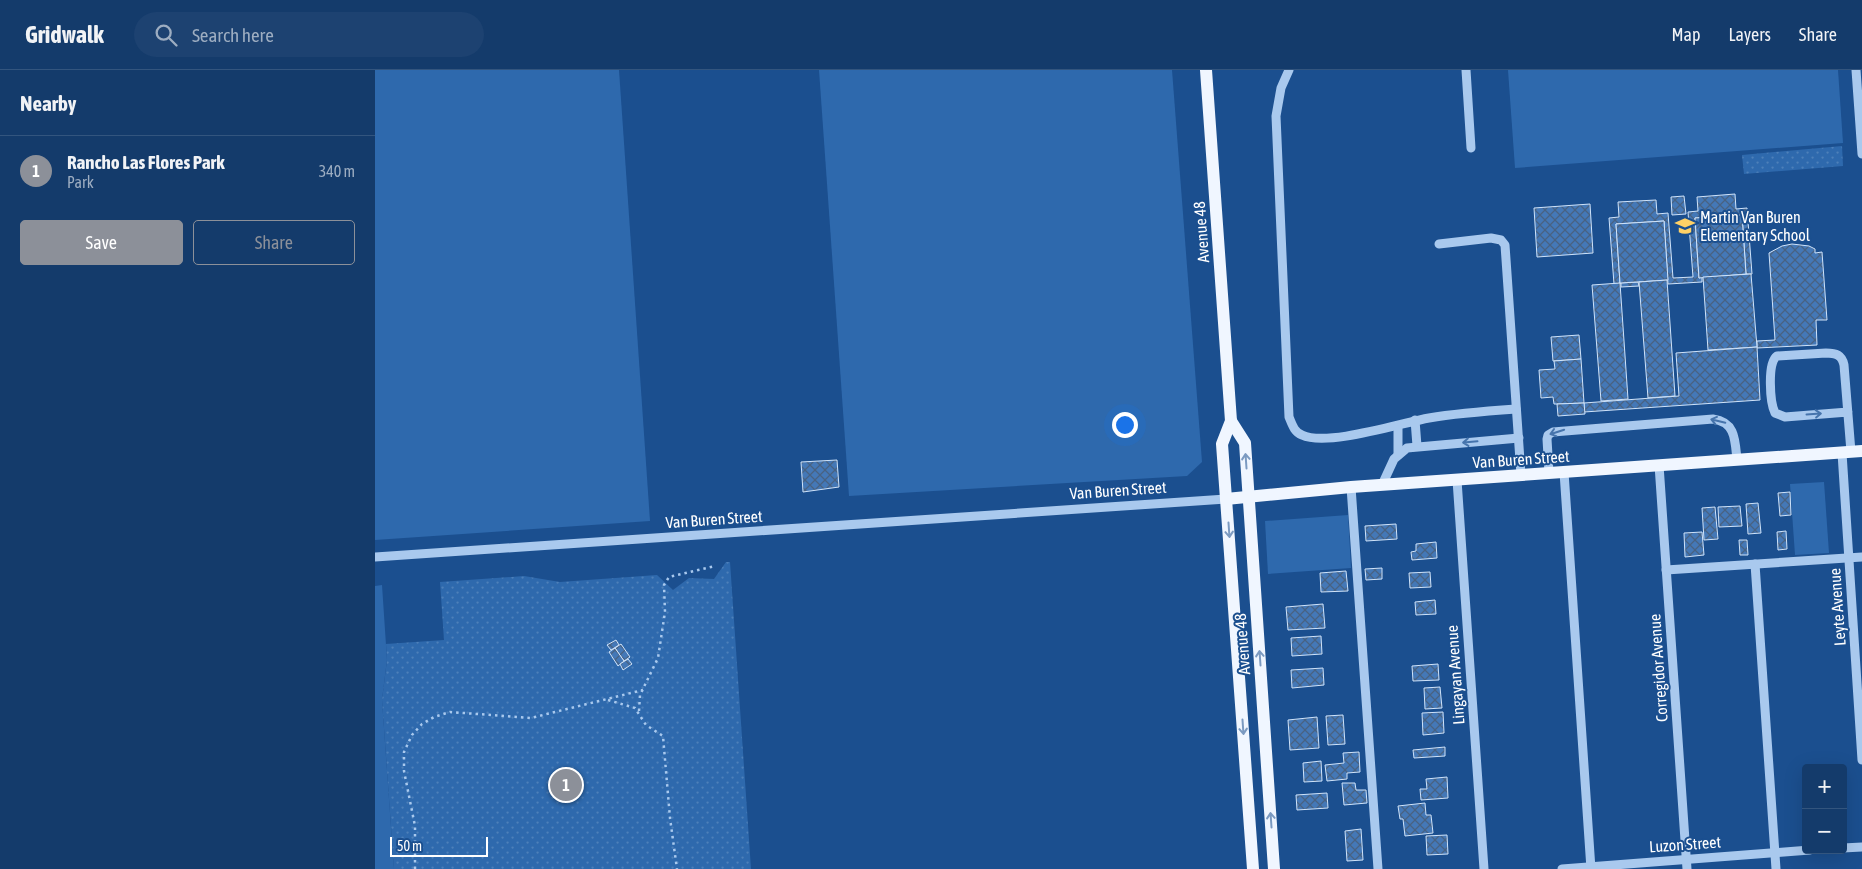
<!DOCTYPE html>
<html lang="en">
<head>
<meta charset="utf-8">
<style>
  :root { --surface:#143b6b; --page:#1d4271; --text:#f1f3f6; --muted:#9dadc1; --line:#33557e; --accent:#8c9099 }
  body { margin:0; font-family:"Asap Condensed",sans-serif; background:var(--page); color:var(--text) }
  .controls { position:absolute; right:15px; bottom:15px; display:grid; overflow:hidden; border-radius:5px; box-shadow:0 5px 20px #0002 }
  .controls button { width:45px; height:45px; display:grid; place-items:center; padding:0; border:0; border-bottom:1px solid var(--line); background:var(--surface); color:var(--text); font:25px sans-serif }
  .scale { position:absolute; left:15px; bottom:12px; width:98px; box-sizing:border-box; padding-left:5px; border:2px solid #fff; border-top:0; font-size:14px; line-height:18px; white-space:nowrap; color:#fff; -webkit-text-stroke:4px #1b4f8f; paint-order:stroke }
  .you { position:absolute; left:749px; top:354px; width:18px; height:18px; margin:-12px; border:4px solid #fff; border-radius:50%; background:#1a73e8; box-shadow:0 0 0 8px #1a73e833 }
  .badge { display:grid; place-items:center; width:32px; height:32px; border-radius:50%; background:var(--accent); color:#fff; font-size:16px; font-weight:700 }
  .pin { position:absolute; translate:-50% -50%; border:2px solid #fff; box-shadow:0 1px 5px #0006 }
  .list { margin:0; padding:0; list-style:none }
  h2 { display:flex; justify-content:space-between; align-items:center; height:65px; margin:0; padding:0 20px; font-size:21px }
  h2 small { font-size:16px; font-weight:400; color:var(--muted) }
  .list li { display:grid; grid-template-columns:32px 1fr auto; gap:15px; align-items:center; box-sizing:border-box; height:70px; padding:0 20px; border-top:1px solid var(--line) }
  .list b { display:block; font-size:19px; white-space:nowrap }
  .list p { margin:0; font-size:16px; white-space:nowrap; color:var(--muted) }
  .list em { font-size:16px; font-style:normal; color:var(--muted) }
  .actions { display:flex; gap:10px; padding:15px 20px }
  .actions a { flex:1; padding:11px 0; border:1px solid var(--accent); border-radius:5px; text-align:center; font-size:18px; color:var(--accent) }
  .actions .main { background:var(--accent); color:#fff }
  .icon { flex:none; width:28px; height:28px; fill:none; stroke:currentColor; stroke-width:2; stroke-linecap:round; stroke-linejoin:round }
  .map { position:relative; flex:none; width:1487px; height:799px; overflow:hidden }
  header { display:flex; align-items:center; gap:30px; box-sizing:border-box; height:70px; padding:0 25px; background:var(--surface); border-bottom:1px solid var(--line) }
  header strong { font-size:24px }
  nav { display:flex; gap:28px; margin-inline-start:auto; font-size:18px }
  .search { width:350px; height:45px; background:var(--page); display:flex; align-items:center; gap:12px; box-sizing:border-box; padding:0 18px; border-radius:28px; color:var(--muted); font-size:19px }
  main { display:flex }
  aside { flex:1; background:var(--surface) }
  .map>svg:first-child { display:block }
  .grass { fill:#2e69ad }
  .park { fill:url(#park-dots) }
  .building { fill:url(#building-cross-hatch); stroke:#cfe3fa }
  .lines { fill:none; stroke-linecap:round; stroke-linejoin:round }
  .path { stroke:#a9c9ee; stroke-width:2.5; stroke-dasharray:2.5 4; stroke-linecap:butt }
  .minor { stroke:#a9c9ee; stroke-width:9 }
  .major { stroke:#f0f6ff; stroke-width:12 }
  .oneway { stroke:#4674ac }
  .oneway2 { stroke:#7b9ac1 }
  .labels { text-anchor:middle; stroke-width:4; stroke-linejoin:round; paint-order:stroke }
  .poi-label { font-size:16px; fill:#fff; stroke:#1b4f8f; text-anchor:start }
  .street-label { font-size:16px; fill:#fff; stroke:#1b4f8f }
</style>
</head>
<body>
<header>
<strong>Gridwalk</strong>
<div class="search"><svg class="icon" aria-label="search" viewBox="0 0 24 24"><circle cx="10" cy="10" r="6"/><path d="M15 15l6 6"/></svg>Search here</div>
<nav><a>Map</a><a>Layers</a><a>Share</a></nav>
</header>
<main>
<aside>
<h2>Nearby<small></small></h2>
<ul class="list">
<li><span class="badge">1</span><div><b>Rancho Las Flores Park</b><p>Park</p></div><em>340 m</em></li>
</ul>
<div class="actions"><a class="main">Save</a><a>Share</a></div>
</aside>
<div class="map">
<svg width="1487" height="799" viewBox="0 0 1487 799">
  <defs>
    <pattern id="park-dots" width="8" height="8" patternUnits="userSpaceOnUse" patternTransform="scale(1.25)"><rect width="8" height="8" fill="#2e69ad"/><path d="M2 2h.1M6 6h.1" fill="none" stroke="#4d80b9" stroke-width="1.8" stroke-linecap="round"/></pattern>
    <pattern id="building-cross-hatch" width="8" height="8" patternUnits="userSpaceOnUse" patternTransform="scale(1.25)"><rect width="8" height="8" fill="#4478b7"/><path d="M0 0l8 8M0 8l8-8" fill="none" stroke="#486282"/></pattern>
  </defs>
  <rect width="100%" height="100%" fill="#1b4f8f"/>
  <g class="grass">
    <path d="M0,0H244L275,451L0,470Z"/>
    <path d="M444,0H797L827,392L812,406L474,426Z"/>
    <path d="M1133,0H1463L1468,73L1140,98Z"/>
    <path d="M1449,412L1454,483L1420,485L1415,414Z"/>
    <path d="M973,445L976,498L893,504L890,451Z"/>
    <path d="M7,515L12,590L7,630L19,799H0V516Z"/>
  </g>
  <g class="park">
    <path d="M1467,76L1468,96L1369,104L1367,85Z"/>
    <path d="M351,492H355L376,799H19L7,630L12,590L11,574L69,570L65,512L149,506L185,512L282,505L298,520L314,508L339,509Z"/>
  </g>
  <g class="building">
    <path d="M1360,124L1361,139L1372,138L1377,204H1371L1367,145L1320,148L1324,208L1327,207V212L1293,214L1289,151L1241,154L1245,213L1263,212L1264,216L1246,217V213L1239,214L1234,148L1244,147L1243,132L1281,130L1282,144L1293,143L1298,208L1318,207L1313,142L1323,141L1322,127Z"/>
    <path d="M1309,126L1311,144L1297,145L1296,127Z"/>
    <path d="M1215,134L1218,183L1162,187L1159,138Z"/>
    <path d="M1367,145L1371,204L1324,208L1320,148Z"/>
    <path d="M1289,151L1293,210L1245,213L1241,154Z"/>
    <path d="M1417,174L1434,176L1440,179V183L1447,182L1452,250H1441L1442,275L1382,278V271L1400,270L1394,183L1407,176Z"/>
    <path d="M1376,204L1382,277L1333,280L1328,207Z"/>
    <path d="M1292,210L1300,326L1273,328L1264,212Z"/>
    <path d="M1245,213L1253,329L1226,331L1217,215Z"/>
    <path d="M1204,265L1206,289L1178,291L1176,267Z"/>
    <path d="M1382,277L1385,330L1209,342V333L1304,326L1301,283Z"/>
    <path d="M1206,289L1209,333L1182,334H1179L1178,327L1166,328L1164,300L1180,299L1179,291Z"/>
    <path d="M1209,333L1210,344L1183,346L1182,334Z"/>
    <path d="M462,390L464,417L428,422L426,392Z"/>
    <path d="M1415,422L1416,445L1405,446L1403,423Z"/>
    <path d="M1383,433L1386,463L1373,464L1371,434Z"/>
    <path d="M1365,436L1367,456L1344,457L1343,437Z"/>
    <path d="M1340,437L1343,469L1329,470L1327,438Z"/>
    <path d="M1021,454L1022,469L991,471L990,456Z"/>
    <path d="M1411,461L1412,479L1403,480L1402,462Z"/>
    <path d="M1327,462L1329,485L1310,487L1309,463Z"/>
    <path d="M1364,470H1372L1373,485H1365Z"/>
    <path d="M1061,472L1062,488L1037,490L1036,482L1041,481V474Z"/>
    <path d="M1007,498V509L991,510L990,499Z"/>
    <path d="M971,501L973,521L946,522L945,503Z"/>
    <path d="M1055,502L1056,517L1035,518L1034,503Z"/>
    <path d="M1060,530L1061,544L1041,545L1040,532Z"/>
    <path d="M948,534L950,558L913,560L911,537Z"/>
    <path d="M946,566L947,584L917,586L916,568Z"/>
    <path d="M241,570L244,575L236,580L232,575Z"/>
    <path d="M246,574L255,587L249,591L240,578Z"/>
    <path d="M240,578L249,591L243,596L234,582Z"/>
    <path d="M253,589L257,594L248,600L245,594Z"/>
    <path d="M1063,594L1064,610L1038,611L1037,596Z"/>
    <path d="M948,598L949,615L917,618L916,600Z"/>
    <path d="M1065,617L1067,638L1050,639L1049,618Z"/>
    <path d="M1068,642L1069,663L1048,665L1047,643Z"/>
    <path d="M968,645L970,674L953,675L951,646Z"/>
    <path d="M942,647L944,678L915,680L913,650Z"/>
    <path d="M1070,677V686L1039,688L1038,680Z"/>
    <path d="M984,682L985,702L972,703V709L952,711L950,695L969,693L968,683Z"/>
    <path d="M946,691L947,711L929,712L928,693Z"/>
    <path d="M1072,707L1073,728L1046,730L1045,719H1052L1051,709Z"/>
    <path d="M967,713H980L981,720H991L992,733L969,735Z"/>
    <path d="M952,723L953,738L922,740L921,725Z"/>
    <path d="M1050,733L1051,745H1056L1058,763L1030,766L1028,749H1025L1023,736Z"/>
    <path d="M986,759L988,790L972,791L970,761Z"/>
    <path d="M1072,765L1073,784L1052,785L1051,766Z"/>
  </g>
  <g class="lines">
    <g class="path">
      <path d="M233,630L260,638L271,655L288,666L295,748L302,799"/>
      <path d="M264,641L265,625L283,588L290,542L289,515L294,507L340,496"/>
      <path d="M40,799V756L29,701V682L37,665L47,654L59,647L75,642L156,648L268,620"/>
    </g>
    <g class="minor">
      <path d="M914,0L906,18L901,46L914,347C917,354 919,362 927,365C952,377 1026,353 1054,348C1083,343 1112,341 1141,339"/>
      <path d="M1091,0L1096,78"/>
      <path d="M1481,0L1487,84"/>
      <path d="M1064,174L1116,168L1126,170L1130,175L1146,405"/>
      <path d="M1473,342L1410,347L1400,343C1395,333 1392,293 1402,286L1451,283C1461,283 1467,285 1469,295L1476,382"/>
      <path d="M1040,350L1042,376"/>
      <path d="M1023,357V385"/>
      <path d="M1467,383L1487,690"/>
      <path d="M1284,395L1312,799"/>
      <path d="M1189,402L1216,799"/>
      <path d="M1174,403L1172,369L1173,365L1178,362L1338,349C1361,352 1360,371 1362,390"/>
      <path d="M1082,410L1109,799"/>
      <path d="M1007,415L1019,389L1032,378L1144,368"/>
      <path d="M976,417L1003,799"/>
      <path d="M0,487L851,429"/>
      <path d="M1380,494L1401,799"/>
      <path d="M1291,500L1487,487"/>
      <path d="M1468,778L1487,777"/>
      <path d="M1187,799L1435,780"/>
    </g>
    <g class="major">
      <path d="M831,0L856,351L847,374L878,799"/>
      <path d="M856,351L870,373L899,799"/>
      <path d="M851,429L976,417L1487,381"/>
    </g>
  </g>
  <defs><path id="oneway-shaft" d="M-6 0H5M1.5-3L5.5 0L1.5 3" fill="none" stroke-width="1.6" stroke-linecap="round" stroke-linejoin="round" transform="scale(1.25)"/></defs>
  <g class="oneway">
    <use href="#oneway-shaft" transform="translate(1439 344) rotate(-4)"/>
    <use href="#oneway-shaft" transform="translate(1343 351) rotate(-167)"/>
    <use href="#oneway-shaft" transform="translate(1182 362) rotate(162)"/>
    <use href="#oneway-shaft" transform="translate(1095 372) rotate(175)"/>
  </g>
  <g class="oneway2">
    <use href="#oneway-shaft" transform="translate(871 391) rotate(-94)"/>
    <use href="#oneway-shaft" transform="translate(854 460) rotate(86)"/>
    <use href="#oneway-shaft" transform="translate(885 588) rotate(-94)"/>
    <use href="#oneway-shaft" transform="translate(868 657) rotate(86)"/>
    <use href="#oneway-shaft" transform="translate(896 750) rotate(-94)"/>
  </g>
  <defs>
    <symbol id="school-bare" viewBox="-9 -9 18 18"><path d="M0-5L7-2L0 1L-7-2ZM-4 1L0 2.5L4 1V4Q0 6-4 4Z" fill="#ffd166" stroke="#1b4f8f" stroke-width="2.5" paint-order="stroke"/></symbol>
  </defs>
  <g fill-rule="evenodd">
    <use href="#school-bare" x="1296" y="142" width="28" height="28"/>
  </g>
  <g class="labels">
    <g class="poi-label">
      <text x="1325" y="153">Martin Van Buren<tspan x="1325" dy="18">Elementary School</tspan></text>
    </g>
    <g class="street-label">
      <text transform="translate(826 162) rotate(-94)" y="6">Avenue 48</text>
      <text transform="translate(1146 389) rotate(-4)" y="6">Van Buren Street</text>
      <text transform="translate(743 420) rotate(-4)" y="6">Van Buren Street</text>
      <text transform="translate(339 449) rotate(-4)" y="6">Van Buren Street</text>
      <text transform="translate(1462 537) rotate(-94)" y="6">Leyte Avenue</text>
      <text transform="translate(867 574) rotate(-94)" y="6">Avenue 48</text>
      <text transform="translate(1283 598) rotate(-94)" y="6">Corregidor Avenue</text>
      <text transform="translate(1080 605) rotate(-94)" y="6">Lingayan Avenue</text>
      <text transform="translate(1310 774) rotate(-4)" y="6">Luzon Street</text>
    </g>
  </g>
</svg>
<div class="controls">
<button>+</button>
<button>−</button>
</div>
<div class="scale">50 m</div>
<div class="you"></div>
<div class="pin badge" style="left:191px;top:715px">1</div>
</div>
</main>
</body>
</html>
